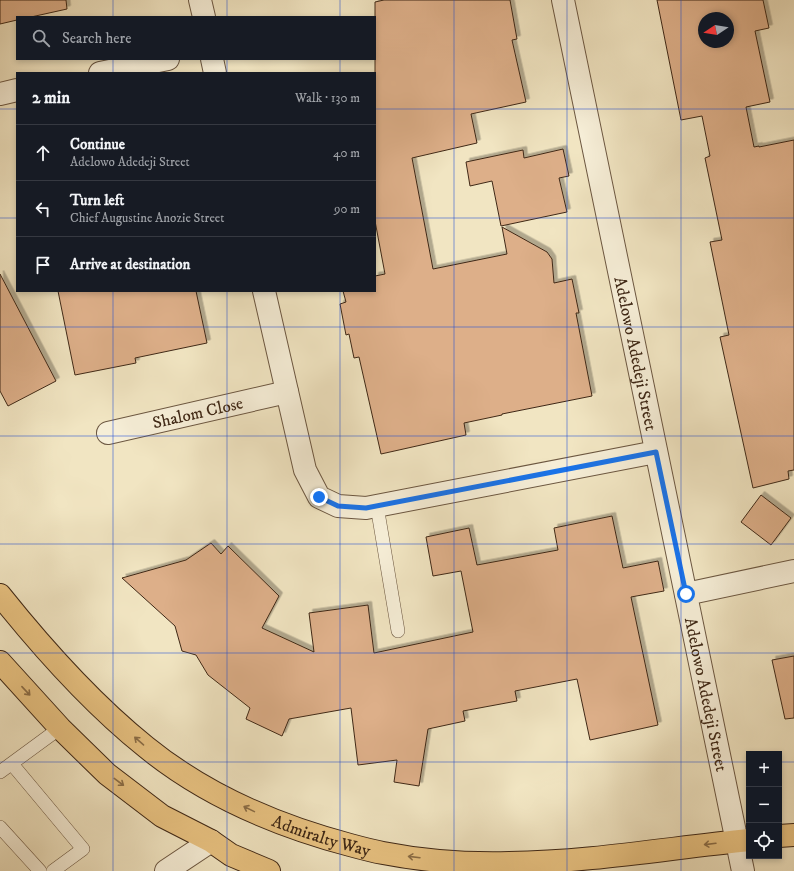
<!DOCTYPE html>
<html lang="en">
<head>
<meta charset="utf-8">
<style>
  :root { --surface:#171b24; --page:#20242c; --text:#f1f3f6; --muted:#9ea1a6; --line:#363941 }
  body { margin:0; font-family:"IM FELL DW Pica",serif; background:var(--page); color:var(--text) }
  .controls { position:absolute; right:12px; bottom:12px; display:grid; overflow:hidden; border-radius:0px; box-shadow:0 2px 6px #0003 }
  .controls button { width:36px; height:36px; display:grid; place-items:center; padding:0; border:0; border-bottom:1px solid var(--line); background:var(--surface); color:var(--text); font:20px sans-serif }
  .compass { position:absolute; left:698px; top:12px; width:36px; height:36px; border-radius:50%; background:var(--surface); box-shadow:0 2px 6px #0003; rotate:258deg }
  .stop { position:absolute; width:12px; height:12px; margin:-9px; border:3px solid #1a73e8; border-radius:50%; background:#fff }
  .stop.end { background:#1a73e8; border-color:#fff; box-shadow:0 1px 4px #0008 }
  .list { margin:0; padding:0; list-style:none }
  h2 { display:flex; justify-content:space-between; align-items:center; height:52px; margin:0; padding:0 16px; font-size:17px }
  h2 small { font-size:13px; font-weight:400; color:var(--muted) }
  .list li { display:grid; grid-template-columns:26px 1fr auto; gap:12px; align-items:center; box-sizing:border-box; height:56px; padding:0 16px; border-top:1px solid var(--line) }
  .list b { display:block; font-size:15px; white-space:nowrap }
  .list p { margin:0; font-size:13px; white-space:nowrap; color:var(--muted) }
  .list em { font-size:13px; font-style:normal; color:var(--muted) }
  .icon { flex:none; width:22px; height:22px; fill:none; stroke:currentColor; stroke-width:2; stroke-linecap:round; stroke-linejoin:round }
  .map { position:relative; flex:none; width:794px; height:871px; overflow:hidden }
  .search { position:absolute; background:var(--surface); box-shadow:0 2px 6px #0003; left:16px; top:16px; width:360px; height:44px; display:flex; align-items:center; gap:10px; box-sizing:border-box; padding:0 14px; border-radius:0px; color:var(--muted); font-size:15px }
  .panel { position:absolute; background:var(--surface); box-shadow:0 2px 6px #0003; left:16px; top:72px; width:360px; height:220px; border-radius:0px }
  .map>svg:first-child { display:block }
  .building { fill:#ddaf89; stroke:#3f2816; fill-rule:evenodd; filter:url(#shadow) }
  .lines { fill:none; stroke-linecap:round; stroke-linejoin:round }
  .service-casing { stroke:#6c5741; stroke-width:14 }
  .minor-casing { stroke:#6c5741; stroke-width:24 }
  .primary-casing { stroke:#3f2816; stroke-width:24 }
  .service { stroke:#f6eed7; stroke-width:13 }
  .minor { stroke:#f6eed7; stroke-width:22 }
  .primary { stroke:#e8c281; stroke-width:22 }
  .oneway { stroke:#8b6d46 }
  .route { stroke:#1a73e8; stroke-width:5 }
  .grid { fill:none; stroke:#1d4ed8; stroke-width:1; stroke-opacity:0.55 }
  .labels { text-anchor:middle; stroke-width:4; stroke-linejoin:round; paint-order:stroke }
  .street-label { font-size:17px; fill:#3f2816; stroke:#f6eed7 }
</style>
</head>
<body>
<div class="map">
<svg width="794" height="871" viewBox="0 0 794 871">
  <defs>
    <filter id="shadow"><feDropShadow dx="3.5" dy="-3.5" stdDeviation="0" flood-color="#0004"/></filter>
  </defs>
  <rect width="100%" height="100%" fill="#f1e5c2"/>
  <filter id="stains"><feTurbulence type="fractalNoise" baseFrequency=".005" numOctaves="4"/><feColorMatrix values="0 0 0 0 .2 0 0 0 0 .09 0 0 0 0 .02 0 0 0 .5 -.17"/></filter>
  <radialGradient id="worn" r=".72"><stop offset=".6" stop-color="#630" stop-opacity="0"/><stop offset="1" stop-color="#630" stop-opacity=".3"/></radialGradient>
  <g class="building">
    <path d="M0,0H66L67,9L31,17H17V20L0,24Z"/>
    <path d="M384,0H510L517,39L512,40L526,102L471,114L477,143L412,158L433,269L507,254L502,227L547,252L552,259L554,283L572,279L579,313H576L592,396L502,414V415L464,423L466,435L381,454L359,357L354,358L349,334L346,335L340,304L346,302L343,291H375V276L385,274L375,221V2Z"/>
    <path d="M657,0H763L769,28L755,31L770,102L746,107L754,147L759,146V147L794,140V470L788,471L789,479L753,488L720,337L729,335L710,242L722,240L705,158L710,156L702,116L681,120ZM704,18H728V42H704Z"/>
    <path d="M563,149L569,176L559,178L567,212L501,226L492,181L470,186L466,162L523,150L524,158Z"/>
    <path d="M0,274L56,381L8,406L0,391Z"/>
    <path d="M58,291H196L207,343L135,358L136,363L75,375Z"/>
    <path d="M761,495L791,518L771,545L741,522Z"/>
    <path d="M612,516L623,568L658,561L664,591L631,597L658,725L590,740L577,679L515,691L517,701L463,711L465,721L428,729L419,786L394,782L397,760L358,765L351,708L289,719L282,736L246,719L250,708L208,675L196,655L182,651L175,626L122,578L186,560L211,543L221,554L228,546L279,596L262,628L314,652L309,613L368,605L374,653L473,632L461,571L433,576L426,537L469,528L477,565L558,550L554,528Z"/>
    <path d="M794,656V718L785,719L772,660Z"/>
  </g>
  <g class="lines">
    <defs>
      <g id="service">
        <path d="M377,506L398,631"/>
        <path d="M12,764L83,849L53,871"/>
        <path d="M0,772L60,728"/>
        <path d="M0,827L40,871"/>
      </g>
      <g id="minor">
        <path d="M200,0L204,17"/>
        <path id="s1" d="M563,0L743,871"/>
        <path d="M212,59L215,73"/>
        <path d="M100,73L168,59"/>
        <path d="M0,94L17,90"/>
        <path d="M264,291L305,470L319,497L338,506L366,508L656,452"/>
        <path id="s2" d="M108,433L287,392"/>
        <path d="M686,594L794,571"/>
        <path d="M166,871L211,841"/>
      </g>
      <g id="primary">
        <path id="s3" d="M0,595C44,650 91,703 146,747C205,795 278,826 350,845C361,848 372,851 383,853C424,861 468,864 509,863C590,862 669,848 749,840"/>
        <path d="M0,662L60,728L107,774L162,816L211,841L231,855L269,871"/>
        <path d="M779,836L794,835"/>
      </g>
    </defs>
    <use href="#service" class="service-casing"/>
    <use href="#minor" class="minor-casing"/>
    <use href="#primary" class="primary-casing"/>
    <use href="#service" class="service"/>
    <use href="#minor" class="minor"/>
    <use href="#primary" class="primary"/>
  </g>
  <defs><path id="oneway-shaft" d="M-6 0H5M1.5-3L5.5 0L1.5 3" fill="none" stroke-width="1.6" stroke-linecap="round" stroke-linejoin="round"/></defs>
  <g class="oneway">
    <use href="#oneway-shaft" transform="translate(26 691) rotate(47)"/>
    <use href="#oneway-shaft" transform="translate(139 741) rotate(-139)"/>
    <use href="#oneway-shaft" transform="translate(119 782) rotate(37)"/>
    <use href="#oneway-shaft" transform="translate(249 809) rotate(-154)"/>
    <use href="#oneway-shaft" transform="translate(710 844) rotate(173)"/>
    <use href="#oneway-shaft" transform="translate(414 857) rotate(-173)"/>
  </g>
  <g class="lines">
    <path class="route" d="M319,497L338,506L366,508L656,452L686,594"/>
  </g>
  <path class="grid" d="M113,0V17M227,0V17M340,0V17M454,0V871M567,0V871M681,0V871M113,59V73M227,59V73M340,59V73M0,109H17M375,109H794M0,218H17M375,218H794M113,291V871M227,291V871M340,291V871M0,327H794M0,436H794M0,544H794M0,653H794M0,762H749M779,762H794"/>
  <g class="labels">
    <g class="street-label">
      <text dy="6" stroke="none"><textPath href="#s1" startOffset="361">Adelowo Adedeji Street</textPath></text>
      <text dy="6" stroke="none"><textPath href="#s2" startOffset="92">Shalom Close</textPath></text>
      <text dy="6" stroke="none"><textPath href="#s1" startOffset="709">Adelowo Adedeji Street</textPath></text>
      <text dy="6" stroke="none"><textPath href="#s3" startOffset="409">Admiralty Way</textPath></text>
    </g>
  </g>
  <rect width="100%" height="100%" filter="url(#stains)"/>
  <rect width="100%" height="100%" fill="url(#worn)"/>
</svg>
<div class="controls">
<button>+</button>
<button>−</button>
<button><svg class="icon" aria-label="locate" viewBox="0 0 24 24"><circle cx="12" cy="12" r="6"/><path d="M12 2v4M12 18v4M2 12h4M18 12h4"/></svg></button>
</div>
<svg class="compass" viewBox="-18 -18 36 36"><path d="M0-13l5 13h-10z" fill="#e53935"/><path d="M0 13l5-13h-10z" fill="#9ea1a6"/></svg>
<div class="stop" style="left:686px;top:594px"></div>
<div class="stop end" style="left:319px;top:497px"></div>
<div class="search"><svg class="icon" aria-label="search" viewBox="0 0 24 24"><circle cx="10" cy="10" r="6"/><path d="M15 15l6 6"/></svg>Search here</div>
<section class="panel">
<h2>2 min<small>Walk · 130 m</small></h2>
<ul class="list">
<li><svg class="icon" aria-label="ahead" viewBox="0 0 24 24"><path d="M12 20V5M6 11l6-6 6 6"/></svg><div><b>Continue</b><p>Adelowo Adedeji Street</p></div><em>40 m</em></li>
<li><svg class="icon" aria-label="left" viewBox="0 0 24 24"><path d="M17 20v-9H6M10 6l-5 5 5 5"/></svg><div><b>Turn left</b><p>Chief Augustine Anozie Street</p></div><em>90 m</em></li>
<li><svg class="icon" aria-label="arrive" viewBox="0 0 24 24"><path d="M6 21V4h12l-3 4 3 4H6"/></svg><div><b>Arrive at destination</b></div></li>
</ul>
</section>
</div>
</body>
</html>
